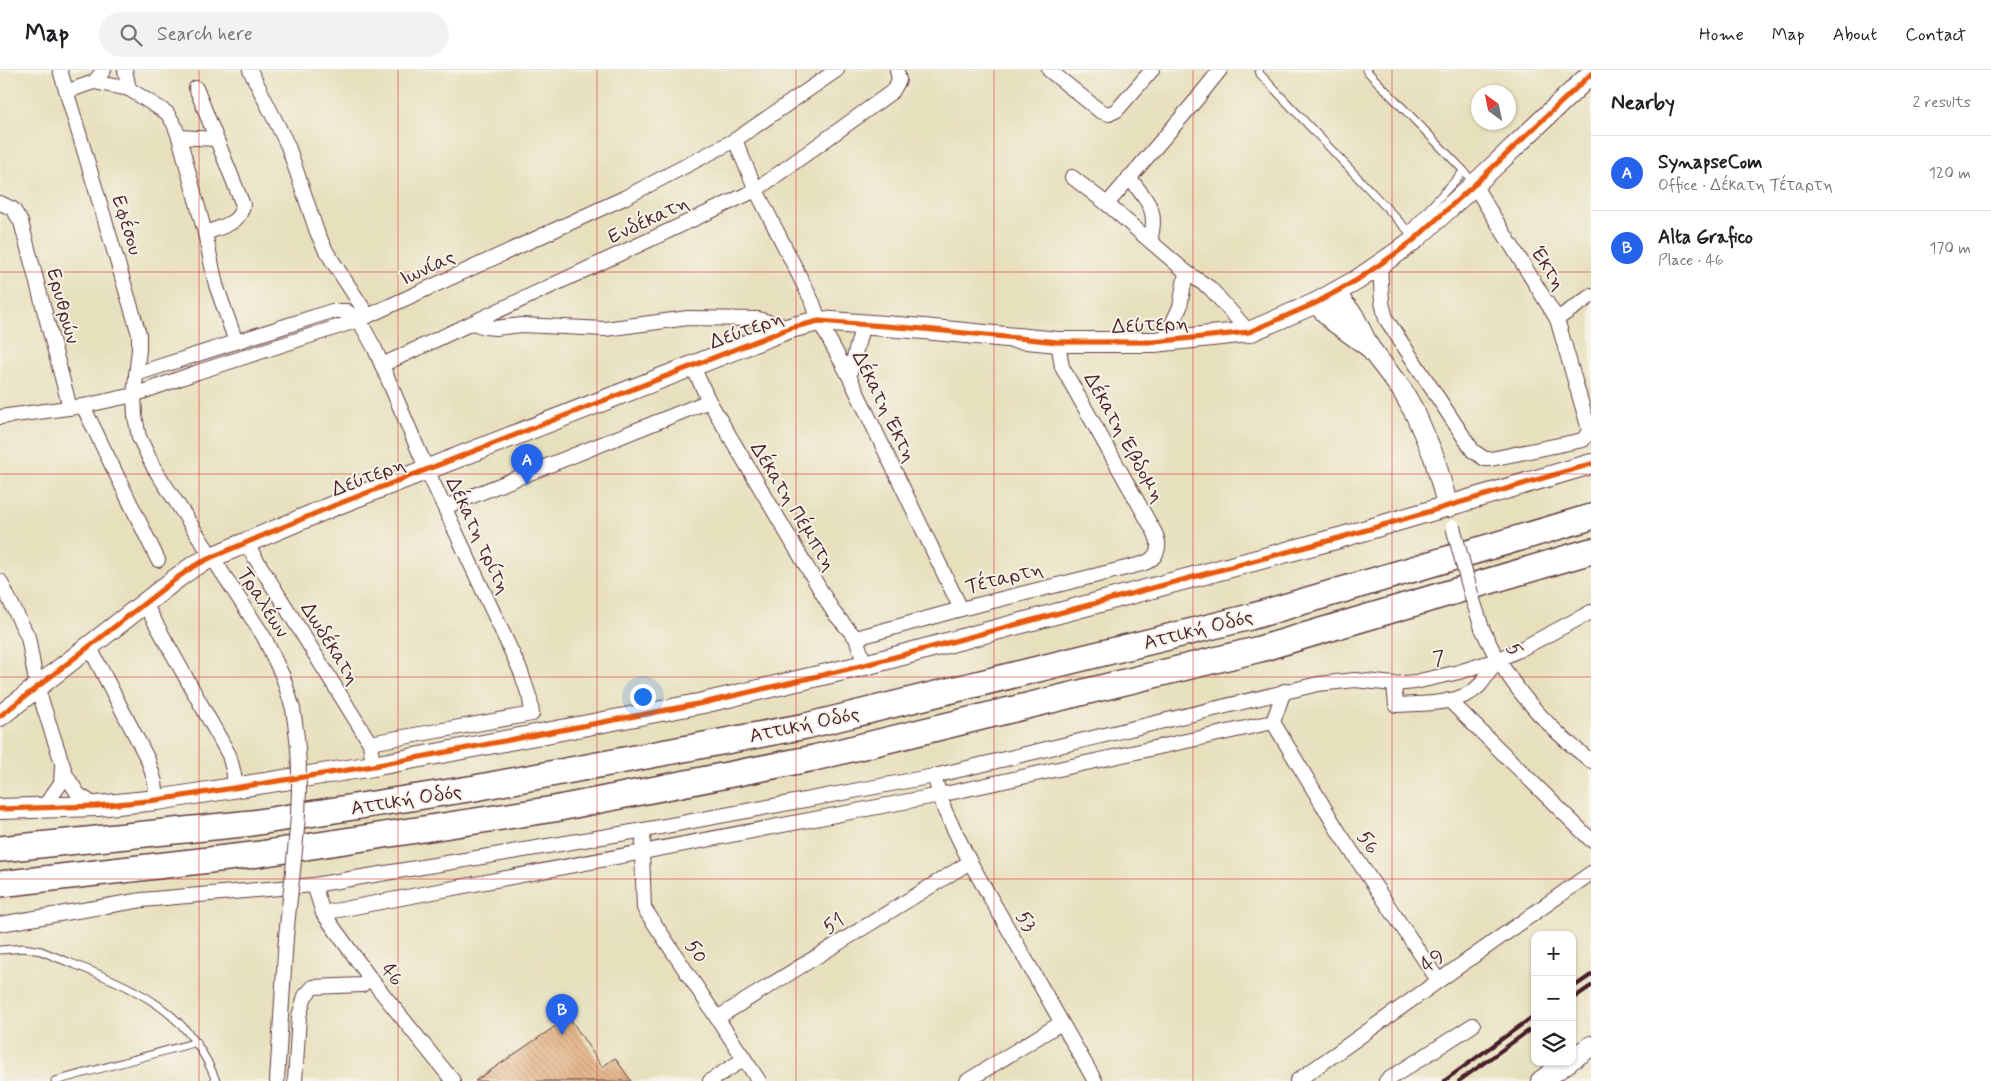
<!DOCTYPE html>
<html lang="en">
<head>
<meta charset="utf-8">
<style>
  :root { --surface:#fff; --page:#f2f2f2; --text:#202124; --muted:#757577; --line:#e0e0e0; --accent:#2563eb }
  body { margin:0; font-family:Mynerve,sans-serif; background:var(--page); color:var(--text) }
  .controls { position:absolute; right:15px; bottom:15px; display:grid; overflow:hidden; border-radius:10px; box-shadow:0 1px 4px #0004 }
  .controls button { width:45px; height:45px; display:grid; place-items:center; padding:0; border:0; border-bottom:1px solid var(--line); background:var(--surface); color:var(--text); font:25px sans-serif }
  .compass { position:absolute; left:1471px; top:15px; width:45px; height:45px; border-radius:50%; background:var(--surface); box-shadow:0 1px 4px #0004; rotate:327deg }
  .you { position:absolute; left:642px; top:626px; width:18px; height:18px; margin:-12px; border:4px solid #fff; border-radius:50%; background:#1a73e8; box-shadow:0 0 0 8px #1a73e833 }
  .badge { display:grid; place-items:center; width:32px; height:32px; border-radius:50%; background:var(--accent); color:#fff; font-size:16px; font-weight:700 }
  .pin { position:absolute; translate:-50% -41px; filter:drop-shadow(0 1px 2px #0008) }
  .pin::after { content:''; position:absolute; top:26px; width:18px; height:15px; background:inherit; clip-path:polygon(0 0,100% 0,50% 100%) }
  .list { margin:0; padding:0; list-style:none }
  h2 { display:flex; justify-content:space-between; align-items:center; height:65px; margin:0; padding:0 20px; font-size:21px }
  h2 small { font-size:16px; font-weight:400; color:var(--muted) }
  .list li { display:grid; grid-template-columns:32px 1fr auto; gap:15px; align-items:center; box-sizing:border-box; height:75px; padding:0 20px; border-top:1px solid var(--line) }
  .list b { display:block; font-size:19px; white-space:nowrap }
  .list p { margin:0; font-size:16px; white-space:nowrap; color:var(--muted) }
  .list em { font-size:16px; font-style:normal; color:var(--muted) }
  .icon { flex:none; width:28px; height:28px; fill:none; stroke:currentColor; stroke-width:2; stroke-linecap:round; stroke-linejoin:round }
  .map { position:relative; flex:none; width:1591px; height:1011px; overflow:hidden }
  header { display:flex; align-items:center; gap:30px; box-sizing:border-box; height:70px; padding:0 25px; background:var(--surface); border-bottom:1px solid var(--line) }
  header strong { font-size:24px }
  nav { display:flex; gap:28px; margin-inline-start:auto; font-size:18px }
  .search { width:350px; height:45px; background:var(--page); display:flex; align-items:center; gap:12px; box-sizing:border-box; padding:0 18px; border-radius:28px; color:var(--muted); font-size:19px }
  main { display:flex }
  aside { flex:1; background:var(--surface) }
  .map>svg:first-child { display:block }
  .building { fill:url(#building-back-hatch) }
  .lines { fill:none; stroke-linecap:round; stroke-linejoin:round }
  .lane-casing { stroke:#623c41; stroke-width:9 }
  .street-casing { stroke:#623c41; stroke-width:16 }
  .secondary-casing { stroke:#623c41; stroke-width:22 }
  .highway-casing { stroke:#623c41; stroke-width:28 }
  .lane { stroke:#fff; stroke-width:7 }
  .street { stroke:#fff; stroke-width:14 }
  .secondary { stroke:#fff; stroke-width:20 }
  .highway { stroke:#fff; stroke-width:25 }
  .rail { stroke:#4a1f2b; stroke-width:4 }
  .street-bridge-casing { stroke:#623c41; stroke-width:16; stroke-linecap:butt }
  .street-bridge { stroke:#fff; stroke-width:14 }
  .cycleway-casing { stroke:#f7f3e8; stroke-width:8 }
  .cycleway { stroke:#e8590c; stroke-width:5 }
  .grid { fill:none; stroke:#d62828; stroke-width:1; stroke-opacity:0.55 }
  .labels { text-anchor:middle; stroke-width:4; stroke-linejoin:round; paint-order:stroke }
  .street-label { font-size:20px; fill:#4a1f2b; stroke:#f7f3e8 }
</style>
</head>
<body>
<header>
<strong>Map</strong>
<div class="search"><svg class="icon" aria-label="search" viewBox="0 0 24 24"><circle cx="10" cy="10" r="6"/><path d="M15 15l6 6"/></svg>Search here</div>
<nav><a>Home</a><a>Map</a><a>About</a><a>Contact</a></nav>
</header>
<main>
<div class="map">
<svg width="1591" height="1011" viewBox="0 0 1591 1011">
  <defs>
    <pattern id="building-back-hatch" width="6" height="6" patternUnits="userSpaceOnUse" patternTransform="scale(1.25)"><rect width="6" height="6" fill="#e4b385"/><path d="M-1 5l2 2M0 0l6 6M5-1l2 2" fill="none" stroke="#bb916d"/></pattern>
  </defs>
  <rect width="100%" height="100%" fill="#f7f3e8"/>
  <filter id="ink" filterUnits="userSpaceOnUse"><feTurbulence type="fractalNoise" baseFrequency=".02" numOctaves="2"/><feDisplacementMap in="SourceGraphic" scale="10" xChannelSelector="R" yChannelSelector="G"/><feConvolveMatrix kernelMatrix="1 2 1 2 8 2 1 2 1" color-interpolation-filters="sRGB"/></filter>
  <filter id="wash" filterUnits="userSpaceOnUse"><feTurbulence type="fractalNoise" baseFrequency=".0096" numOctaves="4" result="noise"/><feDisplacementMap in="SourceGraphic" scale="20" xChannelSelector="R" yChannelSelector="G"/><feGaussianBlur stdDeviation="1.12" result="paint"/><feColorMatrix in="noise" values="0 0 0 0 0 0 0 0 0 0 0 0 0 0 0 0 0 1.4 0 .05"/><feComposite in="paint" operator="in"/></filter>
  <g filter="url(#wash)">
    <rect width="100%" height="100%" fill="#e7e0bd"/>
    <g id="blocks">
      <path class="building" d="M569,947L602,997L615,988L631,1011H475Z"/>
    </g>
  </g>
  <g filter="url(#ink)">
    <use href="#blocks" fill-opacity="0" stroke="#623c41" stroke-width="1"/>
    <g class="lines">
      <defs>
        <g id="lane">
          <path d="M1259,0L1260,4L1415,168"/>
          <path d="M1366,0L1464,101L1474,114"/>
          <path d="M1408,161L1464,101"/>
          <path d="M0,880L24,878L41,881C115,912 185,928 216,1011"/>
          <path d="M55,1011L197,972"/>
        </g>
        <g id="street">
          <path d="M60,0L139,264V279L134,325L135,346L139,367L154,398L264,567L283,607L293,639L296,660"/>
          <path d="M125,0L129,19"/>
          <path d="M250,0L288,76L317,162L326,181L368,246"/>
          <path d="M1049,0L1100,41L1109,44L1117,40L1152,0"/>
          <path d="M94,12L104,0"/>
          <path d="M196,18L243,135C240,154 221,157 205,163"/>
          <path d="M68,21L94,12L129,19L167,43L174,54L179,67L205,163L216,215L236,272"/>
          <path d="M179,67L216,69"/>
          <path d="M735,70L756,120L813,233L819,251L849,306L961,539"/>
          <path d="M1072,107L1107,134L1186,202L1210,218L1249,262"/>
          <path d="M1129,107C1147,132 1159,138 1150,171"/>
          <path d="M0,133L13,139L21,152L70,338"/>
          <path d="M1107,134L1192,35L1220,0"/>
          <path d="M1380,195L1382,232L1386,249L1473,381L1485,389H1491L1583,370L1589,361L1588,356L1557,249L1474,115"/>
          <path d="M1557,249L1591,226"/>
          <path d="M473,253L485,257L495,258L522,255L605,259L688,248L758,249L790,258"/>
          <path d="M1164,271L1180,237L1186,202"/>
          <path d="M382,295L756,120L893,21L899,10L897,0"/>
          <path d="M692,295L709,331L834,543L856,568L865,595"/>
          <path d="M136,304L332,241H346L359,250L375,279L427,400L521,602L530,629L532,644L370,673"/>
          <path d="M849,306L863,254"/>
          <path d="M83,336L158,490"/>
          <path d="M0,347L83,336L134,325L198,302L359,250L624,128L735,70L837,0"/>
          <path d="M445,437L709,331"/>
          <path d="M246,473L370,673L373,696"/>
          <path d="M0,511L28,567L37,617L66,705L78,724L96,736"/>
          <path d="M145,534L229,685L234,704V718"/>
          <path d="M1482,558C1506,613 1544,655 1591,691"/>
          <path d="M856,568L961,539L1142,494C1157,489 1162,478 1155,463L1062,297L1058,272"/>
          <path d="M89,576L148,690L155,712L157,730"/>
          <path d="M1394,614L1396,635C1422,633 1459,636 1479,616C1486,608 1491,599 1497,590"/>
          <path d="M1449,630L1591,770"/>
          <path d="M1273,652L1340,764L1438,910"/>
          <path d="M1273,652L1284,621"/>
          <path d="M934,706L945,741L970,792L1095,1011"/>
          <path d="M43,738L61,713L62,697"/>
          <path d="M644,760L642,782L644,838L759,1011"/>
          <path d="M314,815L323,843L370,908L453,1011"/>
          <path d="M323,843L940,725L1273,652"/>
          <path d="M0,854L142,830L314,815L644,760L934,706L1318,614L1355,610L1394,614L1415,612L1459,602L1497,590L1519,580L1591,542"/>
          <path d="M717,948L970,792"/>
          <path d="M277,1011L286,867"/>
          <path d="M295,1011L299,946L305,926L313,917L362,915L370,908"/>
          <path d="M710,1011L744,989"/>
          <path d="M967,1011L1061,953"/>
          <path d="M1297,1011L1591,803"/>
          <path d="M1386,1011L1473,955"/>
        </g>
        <g id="secondary">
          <path d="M1334,223L1353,245L1369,277L1402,320L1415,343L1434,387L1448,437"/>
          <path d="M1316,233L1333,251L1369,277"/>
          <path d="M0,646L177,508L194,496L212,487L333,436L790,258L819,251L924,259L1058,272H1154L1249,262L1316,233L1357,210L1395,184L1415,169L1474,115L1591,4"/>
          <path d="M0,739L97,736L157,730L373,696L703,633L865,595L1339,468L1591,394"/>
          <path d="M1572,989L1591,976"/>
          <path d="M1541,1011L1568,992"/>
        </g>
        <g id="highway">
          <path d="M0,779L252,753L475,718L806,656L1250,547L1591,447"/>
          <path d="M0,814L253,785L554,739L814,688L1260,579L1591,481"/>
        </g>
      </defs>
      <use href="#lane" class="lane-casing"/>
      <use href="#street" class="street-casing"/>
      <use href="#secondary" class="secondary-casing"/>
      <use href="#highway" class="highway-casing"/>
      <use href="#lane" class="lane"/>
      <use href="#street" class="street"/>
      <use href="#secondary" class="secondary"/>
      <use href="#highway" class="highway"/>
      <g class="rail">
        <path d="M1572,918L1591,905"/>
        <path d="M1572,929L1591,916"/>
        <path d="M1444,1011L1535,945"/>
        <path d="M1459,1011L1535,956"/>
      </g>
      <defs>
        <g id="street-bridge">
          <path d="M1453,457L1472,527L1482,558"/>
          <path d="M286,867C292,801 305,725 296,660"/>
        </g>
      </defs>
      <use href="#street-bridge" class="street-bridge-casing"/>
      <use href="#street-bridge" class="street-bridge"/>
      <defs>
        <g id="cycleway">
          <path d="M0,646L177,508L194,496L212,487L333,436L790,258L819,251L924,259L1058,272H1154L1249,262L1316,233L1357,210L1395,184L1415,169L1474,115L1591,4"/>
          <path d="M0,739L97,736L157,730L373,696L703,633L865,595L1339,468L1591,394"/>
        </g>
      </defs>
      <use href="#cycleway" class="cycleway-casing"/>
      <use href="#cycleway" class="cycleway"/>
    </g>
  </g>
  <path class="grid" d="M199,0V1011M398,0V1011M597,0V1011M796,0V1011M994,0V1011M1193,0V1011M1392,0V1011M0,202H1591M0,404H1591M0,607H1591M0,809H1591"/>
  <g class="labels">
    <g class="street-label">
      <text transform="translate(648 149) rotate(-25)" y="7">Ενδέκατη</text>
      <text transform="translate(128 155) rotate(73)" y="7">Εφέσου</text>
      <text transform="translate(427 197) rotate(-25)" y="7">Ιωνίας</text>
      <text transform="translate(1549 198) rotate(58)" y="7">Έκτη</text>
      <text transform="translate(64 236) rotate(75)" y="7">Ερυθρών</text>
      <text transform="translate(1150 254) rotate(-3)" y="7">Δεύτερη</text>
      <text transform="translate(746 259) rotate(-20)" y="7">Δεύτερη</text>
      <text transform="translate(885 336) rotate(64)" y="7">Δέκατη Έκτη</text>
      <text transform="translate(1125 367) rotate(61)" y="7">Δέκατη Έβδομη</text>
      <text transform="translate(368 406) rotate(-21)" y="7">Δεύτερη</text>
      <text transform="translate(794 436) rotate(59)" y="7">Δέκατη Πέμπτη</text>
      <text transform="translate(479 465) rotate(65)" y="7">Δέκατη τρίτη</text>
      <text transform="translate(1004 507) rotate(-14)" y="7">Τέταρτη</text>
      <text transform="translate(264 532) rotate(58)" y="7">Τραλέων</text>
      <text transform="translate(1198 559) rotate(-14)" y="7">Αττική Οδός</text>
      <text transform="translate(331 573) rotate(58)" y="7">Δωδέκατη</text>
      <text transform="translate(1515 579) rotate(61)" y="7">5</text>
      <text transform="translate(1439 587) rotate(-13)" y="7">7</text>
      <text transform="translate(804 654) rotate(-12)" y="7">Αττική Οδός</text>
      <text transform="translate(406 729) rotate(-9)" y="7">Αττική Οδός</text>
      <text transform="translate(1369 772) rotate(56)" y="7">56</text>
      <text transform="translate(1027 851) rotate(60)" y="7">53</text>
      <text transform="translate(833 853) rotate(-32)" y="7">51</text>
      <text transform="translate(697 881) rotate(56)" y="7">50</text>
      <text transform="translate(1432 890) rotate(-35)" y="7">49</text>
      <text transform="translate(393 904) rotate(52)" y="7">46</text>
    </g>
  </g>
</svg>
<div class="controls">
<button>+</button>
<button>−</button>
<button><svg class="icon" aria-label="layers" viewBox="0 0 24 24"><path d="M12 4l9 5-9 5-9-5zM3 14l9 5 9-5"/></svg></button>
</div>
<svg class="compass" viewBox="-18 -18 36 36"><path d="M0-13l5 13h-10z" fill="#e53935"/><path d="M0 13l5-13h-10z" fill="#757577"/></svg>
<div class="you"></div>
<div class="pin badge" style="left:527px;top:415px">A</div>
<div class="pin badge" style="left:562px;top:965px">B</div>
</div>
<aside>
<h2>Nearby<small>2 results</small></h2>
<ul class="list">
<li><span class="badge">A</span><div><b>SynapseCom</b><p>Office · Δέκατη Τέταρτη</p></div><em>120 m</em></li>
<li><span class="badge">B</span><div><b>Alta Grafico</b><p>Place · 46</p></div><em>170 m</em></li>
</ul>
</aside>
</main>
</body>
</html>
